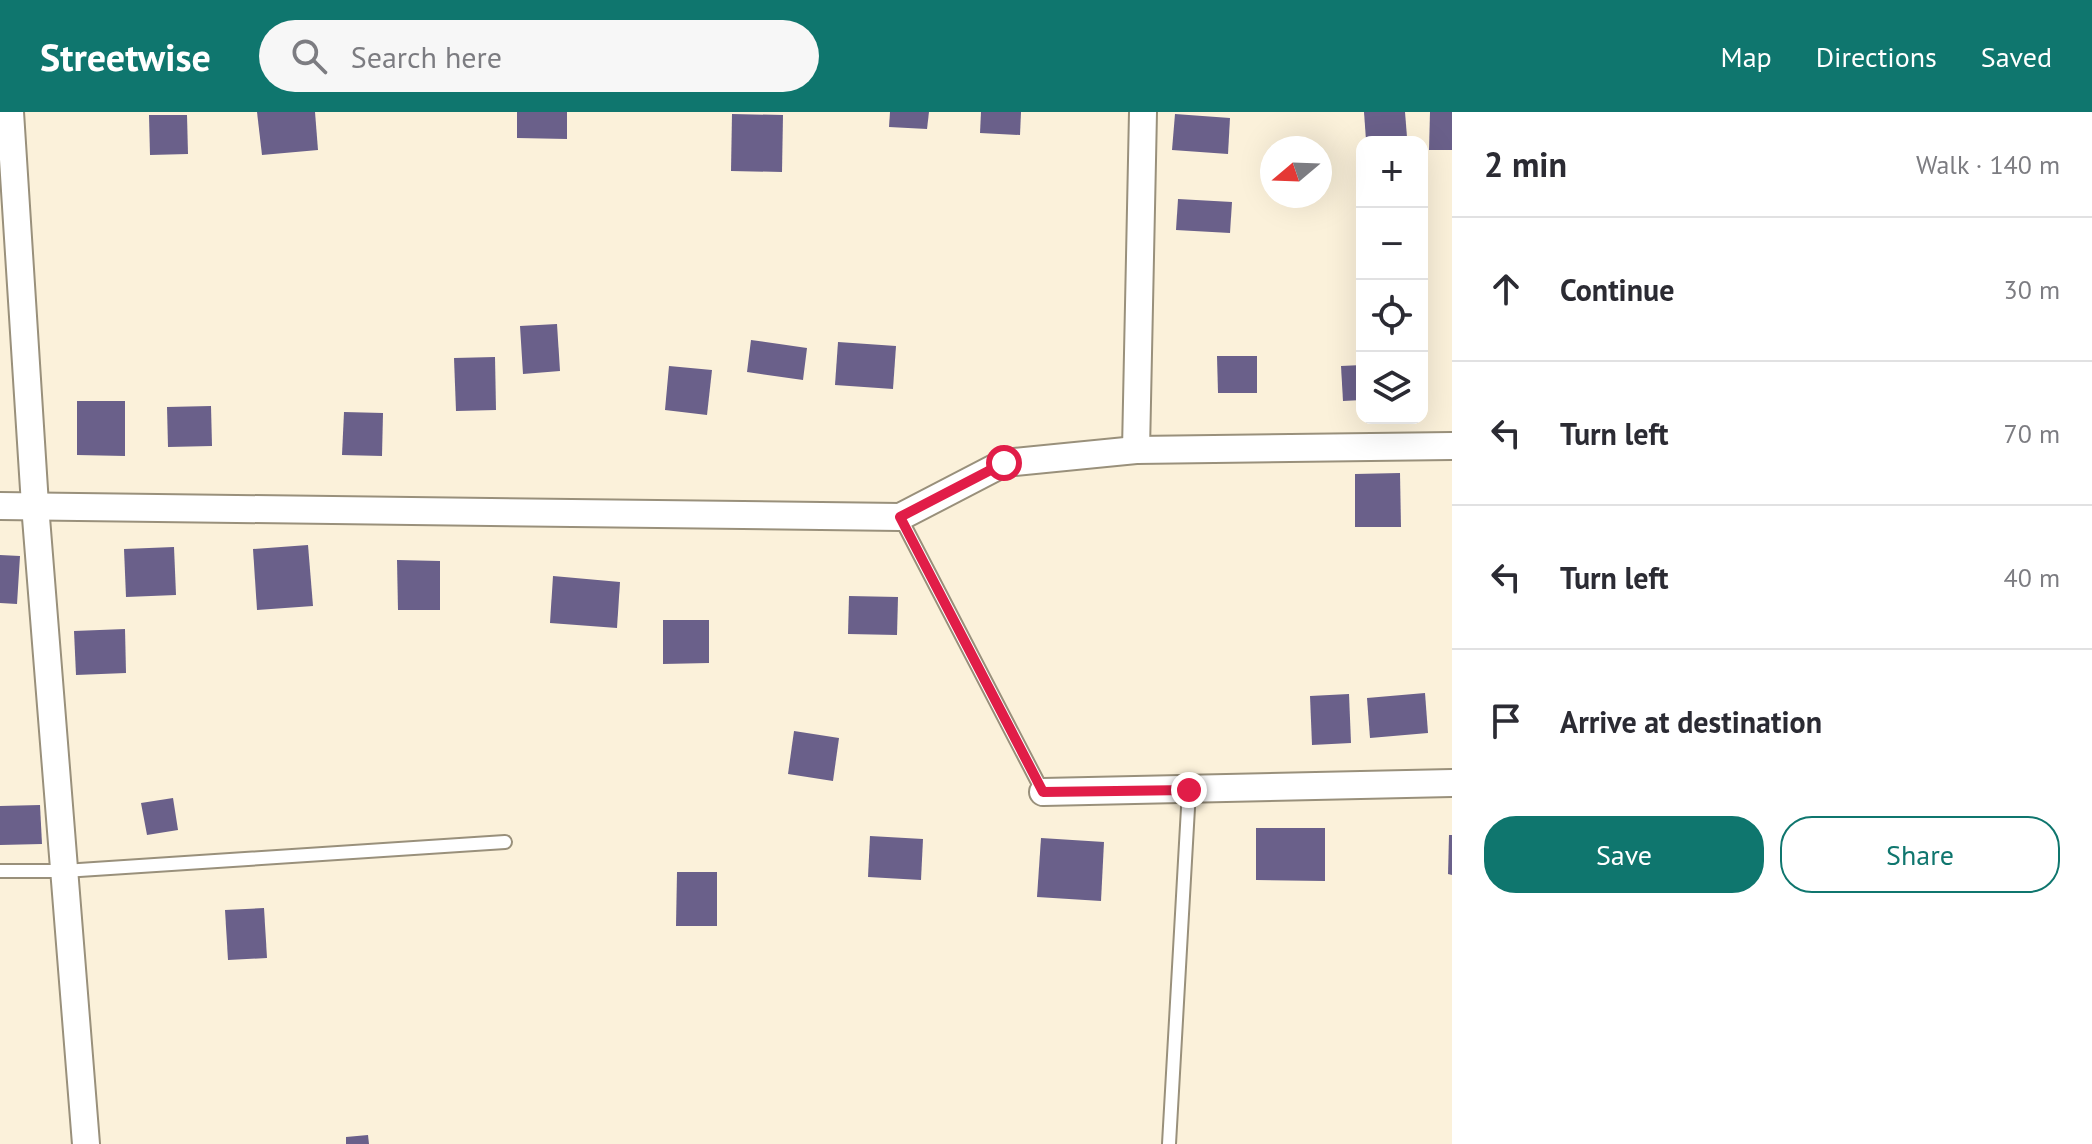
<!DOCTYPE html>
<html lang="en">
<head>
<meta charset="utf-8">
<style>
  :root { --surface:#fff; --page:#f7f7f7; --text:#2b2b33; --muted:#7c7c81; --line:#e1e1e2; --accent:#0f766e }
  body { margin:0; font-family:"PT Sans",sans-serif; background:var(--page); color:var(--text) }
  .controls { position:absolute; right:24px; top:24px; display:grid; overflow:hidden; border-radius:16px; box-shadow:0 8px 32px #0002 }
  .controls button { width:72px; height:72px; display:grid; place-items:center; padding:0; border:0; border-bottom:2px solid var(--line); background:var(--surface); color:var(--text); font:40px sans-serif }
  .compass { position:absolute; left:1260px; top:24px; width:72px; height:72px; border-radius:50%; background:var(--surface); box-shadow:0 8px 32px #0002; rotate:251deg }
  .stop { position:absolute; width:24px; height:24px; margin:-18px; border:6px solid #e11d48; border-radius:50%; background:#fff }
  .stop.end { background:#e11d48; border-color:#fff; box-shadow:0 2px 8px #0008 }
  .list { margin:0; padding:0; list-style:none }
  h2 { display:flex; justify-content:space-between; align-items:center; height:104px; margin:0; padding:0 32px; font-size:34px }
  h2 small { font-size:26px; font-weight:400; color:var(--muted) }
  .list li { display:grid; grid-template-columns:52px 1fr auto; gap:24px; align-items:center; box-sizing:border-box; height:144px; padding:0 32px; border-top:2px solid var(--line) }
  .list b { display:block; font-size:30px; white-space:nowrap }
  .list em { font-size:26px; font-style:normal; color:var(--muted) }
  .actions { display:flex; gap:16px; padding:24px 32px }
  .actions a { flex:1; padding:18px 0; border:2px solid var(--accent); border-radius:32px; text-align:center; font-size:28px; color:var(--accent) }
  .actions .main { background:var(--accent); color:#fff }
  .icon { flex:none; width:44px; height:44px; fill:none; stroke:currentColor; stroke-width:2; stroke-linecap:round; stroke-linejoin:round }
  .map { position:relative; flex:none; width:1452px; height:1032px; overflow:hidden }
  header { display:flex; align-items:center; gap:48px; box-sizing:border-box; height:112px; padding:0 40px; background:var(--accent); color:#fff }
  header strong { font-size:38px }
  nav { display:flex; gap:44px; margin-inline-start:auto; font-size:28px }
  .search { width:560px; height:72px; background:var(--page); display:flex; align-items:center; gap:20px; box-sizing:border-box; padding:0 28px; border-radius:44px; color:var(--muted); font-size:30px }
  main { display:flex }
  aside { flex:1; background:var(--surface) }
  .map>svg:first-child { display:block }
  .building { fill:#6a608a }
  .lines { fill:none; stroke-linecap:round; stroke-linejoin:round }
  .service-casing { stroke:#99907b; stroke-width:16 }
  .minor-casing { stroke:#99907b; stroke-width:30 }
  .service { stroke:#fff; stroke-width:12 }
  .minor { stroke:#fff; stroke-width:26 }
  .route { stroke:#e11d48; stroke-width:10 }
</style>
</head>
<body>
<header>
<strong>Streetwise</strong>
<div class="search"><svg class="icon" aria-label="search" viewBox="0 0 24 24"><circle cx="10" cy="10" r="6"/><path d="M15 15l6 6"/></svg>Search here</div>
<nav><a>Map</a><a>Directions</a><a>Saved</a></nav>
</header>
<main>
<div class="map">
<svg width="1452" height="1032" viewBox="0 0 1452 1032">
  <rect width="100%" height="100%" fill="#fbf1da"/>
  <g class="building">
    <path d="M257,0H315L318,38L262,43Z"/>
    <path d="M517,0H567V27L517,26Z"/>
    <path d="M890,0H929L927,17L889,15Z"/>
    <path d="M981,0H1021L1020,23L980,21Z"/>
    <path d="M1364,0H1405L1407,25L1366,28Z"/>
    <path d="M1430,0H1452V38H1429Z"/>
    <path d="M732,2L783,3L782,60L731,59Z"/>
    <path d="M1175,2L1230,6L1228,42L1172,38Z"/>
    <path d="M149,3H187L188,42L150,43Z"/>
    <path d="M1178,87L1232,90L1230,121L1176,118Z"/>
    <path d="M557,212L560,259L523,262L520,214Z"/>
    <path d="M751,228L807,236L803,268L747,260Z"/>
    <path d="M838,230L896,234L893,277L835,273Z"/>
    <path d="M1217,244H1257V281H1218Z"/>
    <path d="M495,245L496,298L456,299L454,246Z"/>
    <path d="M1362,253V288L1343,289L1341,254Z"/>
    <path d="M669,254L712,258L707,303L665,298Z"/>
    <path d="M77,289H125V344L77,343Z"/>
    <path d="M211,294L212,334L168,335L167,295Z"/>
    <path d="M344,300L383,301L382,344L342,343Z"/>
    <path d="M1400,361L1401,415H1355V362Z"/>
    <path d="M308,433L313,494L257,498L253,437Z"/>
    <path d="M174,435L176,483L126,485L124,437Z"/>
    <path d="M0,443L20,444L17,492L0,491Z"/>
    <path d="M397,448L440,449V498H398Z"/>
    <path d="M553,464L620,470L617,516L550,511Z"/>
    <path d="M849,484L898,485L897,523L848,522Z"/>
    <path d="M663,508H709V551L663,552Z"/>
    <path d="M125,517L126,561L76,563L74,519Z"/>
    <path d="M1425,581L1428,621L1370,626L1367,586Z"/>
    <path d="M1349,582L1351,631L1312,633L1310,584Z"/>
    <path d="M794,619L839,626L833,669L788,662Z"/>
    <path d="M173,686L178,718L147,723L141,691Z"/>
    <path d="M40,693L42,732L0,733V694Z"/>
    <path d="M1256,716H1325V769L1256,768Z"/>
    <path d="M1449,723H1452V763L1448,762Z"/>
    <path d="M870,724L923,727L921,768L868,765Z"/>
    <path d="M1041,726L1104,730L1101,789L1037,785Z"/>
    <path d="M677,760H717V814H676Z"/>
    <path d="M264,796L267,846L228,848L225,798Z"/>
    <path d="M368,1023L369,1032H346V1025Z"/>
  </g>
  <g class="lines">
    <defs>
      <g id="service">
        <path d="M900,405L1043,680"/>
        <path d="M0,759H64L505,730"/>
        <path d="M1169,1032L1189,678"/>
      </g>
      <g id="minor">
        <path d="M10,0L35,393L86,1032"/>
        <path d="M1136,338L1143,0"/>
        <path d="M0,394L900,405L1004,351L1136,338L1452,334"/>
        <path d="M1043,680L1452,671"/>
      </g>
    </defs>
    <use href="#service" class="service-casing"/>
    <use href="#minor" class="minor-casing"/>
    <use href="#service" class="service"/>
    <use href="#minor" class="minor"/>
  </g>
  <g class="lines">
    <path class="route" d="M1004,351L900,405L1043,680L1189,678"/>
  </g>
</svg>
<div class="controls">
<button>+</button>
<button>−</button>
<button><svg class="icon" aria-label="locate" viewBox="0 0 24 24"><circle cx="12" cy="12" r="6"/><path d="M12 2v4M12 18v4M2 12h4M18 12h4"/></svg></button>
<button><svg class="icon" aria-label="layers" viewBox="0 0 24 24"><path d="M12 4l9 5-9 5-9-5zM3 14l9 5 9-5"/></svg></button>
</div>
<svg class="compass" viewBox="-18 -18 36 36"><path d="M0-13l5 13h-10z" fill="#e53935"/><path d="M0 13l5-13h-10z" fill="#7c7c81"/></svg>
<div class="stop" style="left:1004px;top:351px"></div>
<div class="stop end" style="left:1189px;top:678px"></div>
</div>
<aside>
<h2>2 min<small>Walk · 140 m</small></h2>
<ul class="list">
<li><svg class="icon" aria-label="ahead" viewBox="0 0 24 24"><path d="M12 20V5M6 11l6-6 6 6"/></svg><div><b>Continue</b></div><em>30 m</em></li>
<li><svg class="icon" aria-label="left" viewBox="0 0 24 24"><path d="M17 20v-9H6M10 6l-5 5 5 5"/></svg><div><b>Turn left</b></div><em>70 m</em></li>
<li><svg class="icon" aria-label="left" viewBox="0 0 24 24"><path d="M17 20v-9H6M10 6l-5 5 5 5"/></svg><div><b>Turn left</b></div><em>40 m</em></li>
<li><svg class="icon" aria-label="arrive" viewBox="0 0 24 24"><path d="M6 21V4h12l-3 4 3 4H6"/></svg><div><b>Arrive at destination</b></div></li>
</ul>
<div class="actions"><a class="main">Save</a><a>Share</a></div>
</aside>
</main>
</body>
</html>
